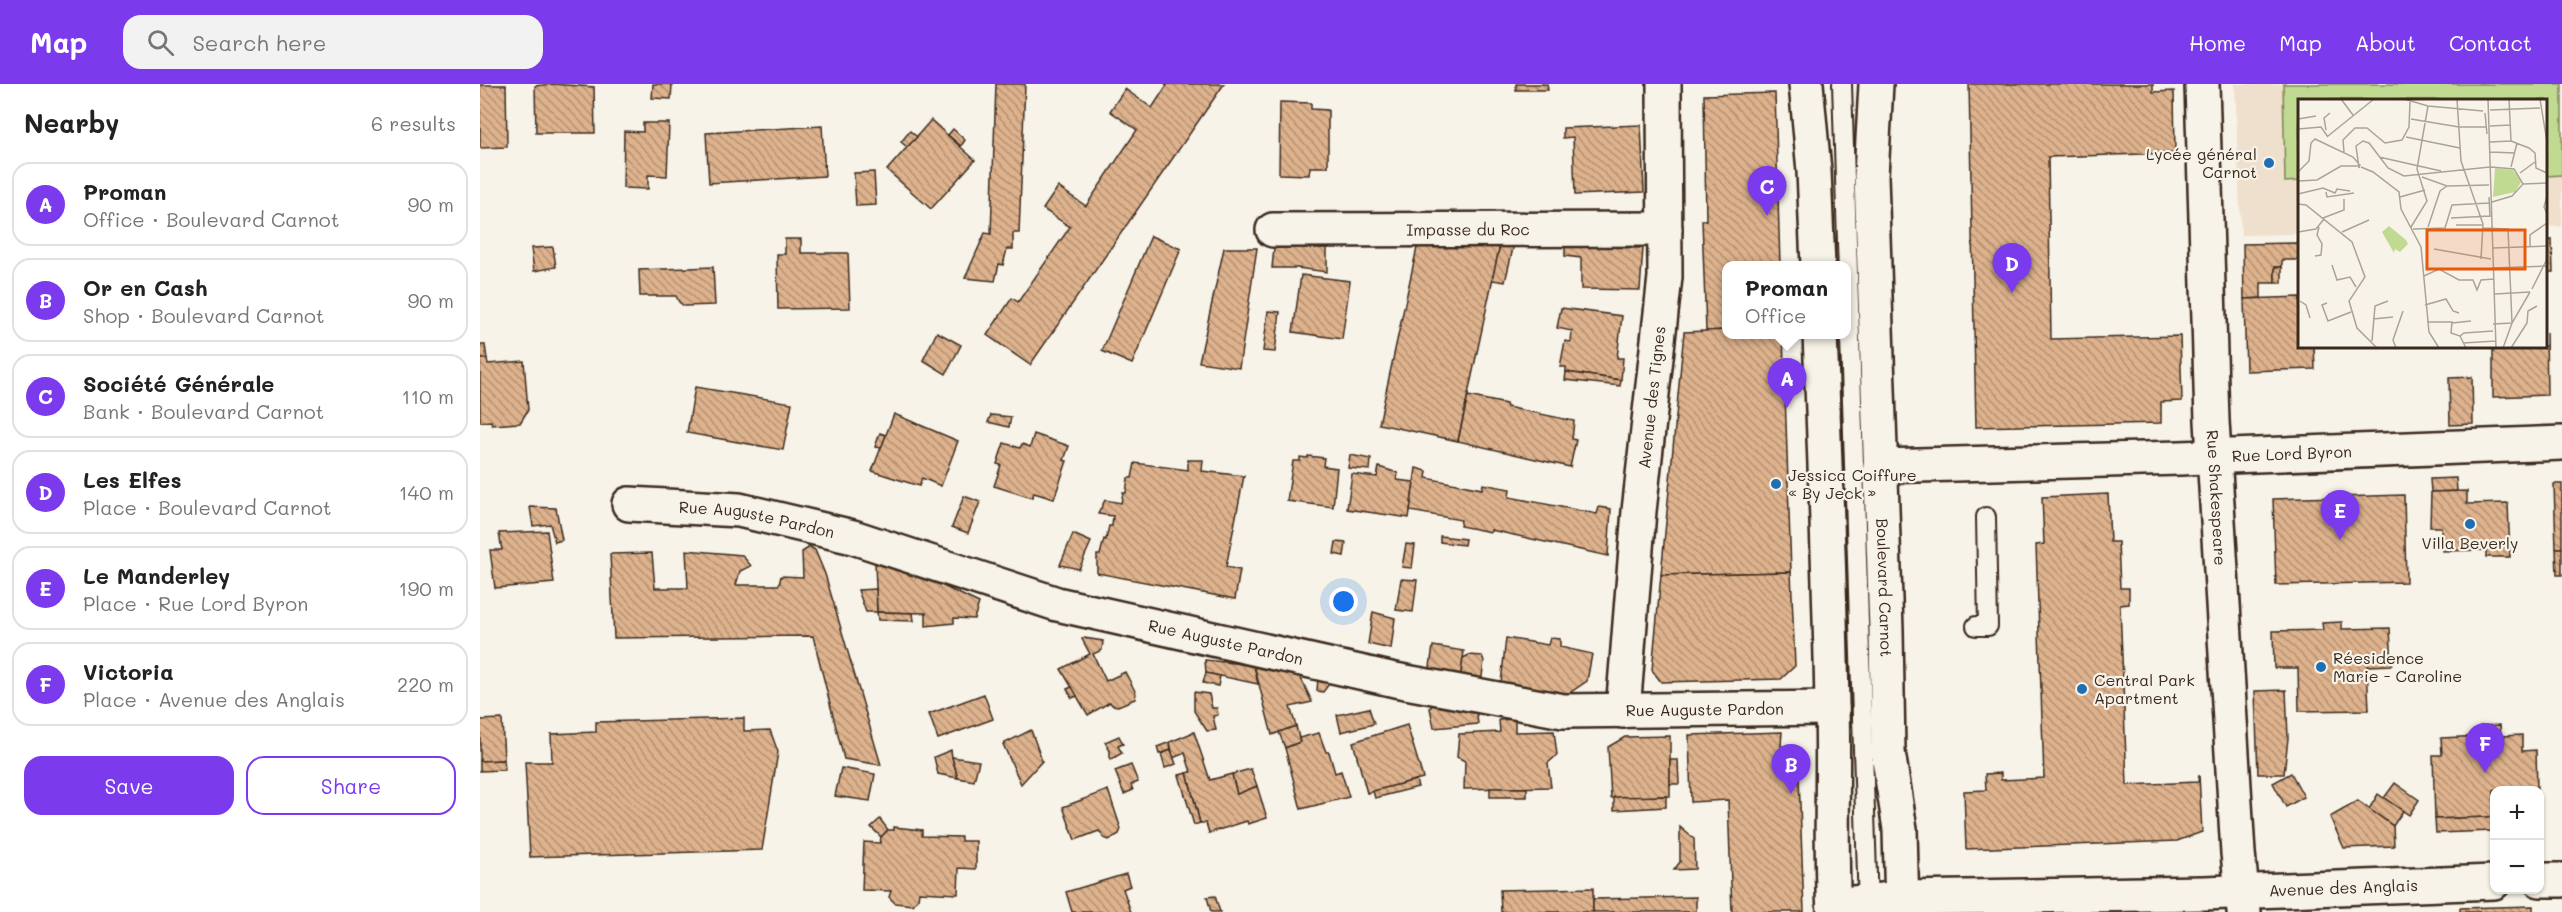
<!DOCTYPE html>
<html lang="en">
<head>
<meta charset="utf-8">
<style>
  :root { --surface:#fff; --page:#f2f2f2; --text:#222; --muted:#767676; --line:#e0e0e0; --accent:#7c3aed }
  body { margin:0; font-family:Mali,sans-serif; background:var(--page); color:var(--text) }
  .controls { position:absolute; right:18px; bottom:18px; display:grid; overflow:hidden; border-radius:12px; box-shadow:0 2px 4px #0004 }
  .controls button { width:54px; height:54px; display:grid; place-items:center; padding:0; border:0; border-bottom:2px solid var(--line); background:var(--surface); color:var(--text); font:30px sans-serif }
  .you { position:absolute; left:864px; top:518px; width:21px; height:21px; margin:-15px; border:4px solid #fff; border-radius:50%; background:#1a73e8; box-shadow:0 0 0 9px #1a73e833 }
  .badge { display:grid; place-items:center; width:39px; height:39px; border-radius:50%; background:var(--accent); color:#fff; font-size:20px; font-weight:700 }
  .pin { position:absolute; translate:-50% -50px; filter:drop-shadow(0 2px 3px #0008) }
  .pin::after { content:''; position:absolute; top:32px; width:21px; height:18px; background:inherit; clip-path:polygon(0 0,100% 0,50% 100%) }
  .popup { position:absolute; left:1242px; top:177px; width:129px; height:78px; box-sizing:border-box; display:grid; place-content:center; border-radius:12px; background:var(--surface); filter:drop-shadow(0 2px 4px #0005); font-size:20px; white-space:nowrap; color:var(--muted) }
  .popup b { font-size:22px; color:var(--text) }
  .popup::after { content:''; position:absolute; left:50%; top:100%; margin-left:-12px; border:12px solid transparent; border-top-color:var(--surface) }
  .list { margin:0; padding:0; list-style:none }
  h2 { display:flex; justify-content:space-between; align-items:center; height:78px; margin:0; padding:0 24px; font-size:26px }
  h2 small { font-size:20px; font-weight:400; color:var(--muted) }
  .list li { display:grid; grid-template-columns:39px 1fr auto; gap:18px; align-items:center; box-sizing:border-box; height:84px; margin:0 12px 12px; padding:0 12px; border:2px solid var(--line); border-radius:18px }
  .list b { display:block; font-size:22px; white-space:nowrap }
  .list p { margin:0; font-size:20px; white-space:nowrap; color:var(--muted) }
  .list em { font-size:20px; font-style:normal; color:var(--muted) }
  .actions { display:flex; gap:12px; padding:18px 24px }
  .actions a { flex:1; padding:14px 0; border:2px solid var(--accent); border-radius:18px; text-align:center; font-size:21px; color:var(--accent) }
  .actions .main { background:var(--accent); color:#fff }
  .icon { flex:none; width:33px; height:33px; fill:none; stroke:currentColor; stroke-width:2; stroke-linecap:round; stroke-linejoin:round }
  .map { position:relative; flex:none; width:2082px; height:828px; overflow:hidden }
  header { display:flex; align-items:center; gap:36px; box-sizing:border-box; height:84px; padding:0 30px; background:var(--accent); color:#fff }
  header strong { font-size:28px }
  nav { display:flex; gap:33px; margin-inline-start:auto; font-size:21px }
  .search { width:420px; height:54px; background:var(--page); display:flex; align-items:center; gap:15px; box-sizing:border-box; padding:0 21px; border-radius:18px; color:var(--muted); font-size:22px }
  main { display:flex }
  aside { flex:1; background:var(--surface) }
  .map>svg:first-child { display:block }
  .built { fill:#efe0cd }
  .green { fill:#c0da91; stroke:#7e8258; stroke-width:1.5 }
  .building { fill:url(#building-back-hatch); stroke:#3b2a1e; stroke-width:1.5 }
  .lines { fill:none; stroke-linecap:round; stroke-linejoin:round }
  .service-casing { stroke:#3b2a1e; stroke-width:22 }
  .minor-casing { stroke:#3b2a1e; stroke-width:38 }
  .primary-casing { stroke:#3b2a1e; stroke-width:38 }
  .service { stroke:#f7f3e8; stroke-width:18 }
  .minor { stroke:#f7f3e8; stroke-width:33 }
  .primary { stroke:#f7f3e8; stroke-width:33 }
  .poi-dot { fill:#1f6fb2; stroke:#f7f3e8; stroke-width:2 }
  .labels { text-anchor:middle; stroke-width:4.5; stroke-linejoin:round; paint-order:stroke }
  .poi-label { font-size:16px; fill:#3b2a1e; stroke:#f7f3e8; text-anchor:start }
  .street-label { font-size:16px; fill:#3b2a1e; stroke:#f7f3e8 }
  .inset-road { fill:none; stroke:#aca397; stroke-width:1.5 }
  .view { fill:#e8590c; fill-opacity:0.15; stroke:#e8590c; stroke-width:3 }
  .inset-edge { fill:none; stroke:#3b2a1e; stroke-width:3 }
</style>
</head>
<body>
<header>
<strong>Map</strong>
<div class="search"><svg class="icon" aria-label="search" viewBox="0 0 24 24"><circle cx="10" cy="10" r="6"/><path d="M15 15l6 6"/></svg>Search here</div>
<nav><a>Home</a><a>Map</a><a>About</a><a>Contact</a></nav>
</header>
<main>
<aside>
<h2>Nearby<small>6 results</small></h2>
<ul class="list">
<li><span class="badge">A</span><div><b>Proman</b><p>Office · Boulevard Carnot</p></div><em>90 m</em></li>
<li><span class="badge">B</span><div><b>Or en Cash</b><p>Shop · Boulevard Carnot</p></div><em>90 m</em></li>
<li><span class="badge">C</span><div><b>Société Générale</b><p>Bank · Boulevard Carnot</p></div><em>110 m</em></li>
<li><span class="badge">D</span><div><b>Les Elfes</b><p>Place · Boulevard Carnot</p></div><em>140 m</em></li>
<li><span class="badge">E</span><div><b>Le Manderley</b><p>Place · Rue Lord Byron</p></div><em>190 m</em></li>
<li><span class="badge">F</span><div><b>Victoria</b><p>Place · Avenue des Anglais</p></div><em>220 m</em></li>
</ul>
<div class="actions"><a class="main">Save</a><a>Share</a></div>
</aside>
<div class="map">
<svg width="2082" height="828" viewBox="0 0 2082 828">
  <defs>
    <pattern id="building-back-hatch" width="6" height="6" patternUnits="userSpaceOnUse" patternTransform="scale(1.5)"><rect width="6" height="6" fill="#ddb28d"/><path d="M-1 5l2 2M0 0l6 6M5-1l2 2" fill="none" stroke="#b49173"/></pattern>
  </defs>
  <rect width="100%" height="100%" fill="#f7f3e8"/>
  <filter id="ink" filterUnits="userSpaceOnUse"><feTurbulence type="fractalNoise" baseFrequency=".0167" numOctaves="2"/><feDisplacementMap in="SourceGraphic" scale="12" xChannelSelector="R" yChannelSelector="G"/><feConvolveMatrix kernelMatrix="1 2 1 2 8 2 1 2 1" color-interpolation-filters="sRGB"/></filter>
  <g filter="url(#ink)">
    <path class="built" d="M1755,0H2082V142L2066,143V16H1820L1819,150L1761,151Z"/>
    <path class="green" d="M1803,0H2082V91L2066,92V16H1820L1819,97L1805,98Z"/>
    <g class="building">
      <path d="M72,0L114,3L115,49H56L55,2Z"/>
      <path d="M173,0H192L191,15L172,14Z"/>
      <path d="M516,0H545L539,149H533V165H527L523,181L519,180L515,197L485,194L505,149L511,150Z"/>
      <path d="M685,0H744L550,281L507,251L532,214L538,218L590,143L563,125L578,103L606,122L657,46L630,27L645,5L672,24L687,1Z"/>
      <path d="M1036,0H1067L1068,6H1036Z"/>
      <path d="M1489,0H1673V8L1694,7L1695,69L1568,73L1571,255L1700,252L1702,317L1681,318V339L1496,343Z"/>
      <path d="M0,1H26L27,63L0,64Z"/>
      <path d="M1295,9L1300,182H1247V246L1226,247L1222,136H1226L1224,11Z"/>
      <path d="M800,18L831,19V25L848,26V83H830L829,91L799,90Z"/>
      <path d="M451,36L495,76L451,125L407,86Z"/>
      <path d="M163,39H189L187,92L168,91V105L143,104L144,47L163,48Z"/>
      <path d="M1161,41L1164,108L1095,111L1093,53L1083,54V44Z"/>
      <path d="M342,42L345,92L229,99L226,49Z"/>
      <path d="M473,45L485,56L481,62L468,51Z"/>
      <path d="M430,47L437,53L427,63L421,58Z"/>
      <path d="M394,88L396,121L376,122L374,89Z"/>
      <path d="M671,152L701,165L652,280L622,267Z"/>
      <path d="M305,155H321V169H368L370,224L298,225L297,170H305Z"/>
      <path d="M2072,156L2073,188H2066V157Z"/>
      <path d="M938,159L1020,161L978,357L899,340Z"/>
      <path d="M1820,159V176H1802V183H1795V199H1781V214L1764,215L1763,160Z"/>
      <path d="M1034,160L1025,198L1012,196L1020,161Z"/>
      <path d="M847,161V188L817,184H792L794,164Z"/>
      <path d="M1085,162L1163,164L1160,206L1101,205V174L1085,172Z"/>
      <path d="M73,163L76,183L54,187L51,164Z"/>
      <path d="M744,164H777L759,284L719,278Z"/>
      <path d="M233,183L235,221L204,222L199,218L196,212H160L159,186Z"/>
      <rect x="1795" y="183" width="7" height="16"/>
      <path d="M821,191L870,197L862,255L813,248Z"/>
      <path d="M1820,213V262H1834L1835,285L1766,287L1764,215Z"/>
      <path d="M1081,224L1142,232L1137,274H1143L1141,296L1086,288V283H1080L1085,257L1091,258L1092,247L1077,244Z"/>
      <path d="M788,227L800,228L795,268L783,267Z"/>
      <path d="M1247,246V250H1303L1311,488L1181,491L1204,248Z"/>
      <path d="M457,248L481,261L466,290L443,276Z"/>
      <path d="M2066,248L2067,311L2013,313V262H2066Z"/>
      <path d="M0,261H5L7,275H0Z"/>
      <path d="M0,275H7L8,280L44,277L48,326L40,339L12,341L11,337L0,338Z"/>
      <path d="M1086,288L1141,296L1140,302L1085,296Z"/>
      <path d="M1992,293L1993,340L1970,341L1969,294Z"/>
      <path d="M215,303L312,319L303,366L207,349Z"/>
      <path d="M988,312L1026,320L1027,323L1094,337L1092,355L1096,356L1090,383L978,357Z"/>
      <path d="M414,330L478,357L461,402L442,394L439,402L392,387Z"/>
      <path d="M511,331L531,333L529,343L508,338Z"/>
      <path d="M400,349L406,351L401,364L395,363Z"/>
      <path d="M554,350L589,362L584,376L587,377L574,415L554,409L552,414L514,402L521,381L517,380L524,359L540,364L542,360L550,363Z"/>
      <path d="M870,371L891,375L890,386L868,384Z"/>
      <path d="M828,372L844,374L843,382L857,384L853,423L807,417L813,377H820V373L828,374Z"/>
      <path d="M708,376H723L722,387L764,392L746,483L760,486L755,515L617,489V471H620L624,455L626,456L629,442H632L633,432L618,430L625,416L641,419L643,409H646L648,394H652L655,379L708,386Z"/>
      <path d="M899,383L918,389L917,396L934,398L929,434L867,425L872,390L897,393Z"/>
      <path d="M936,384L947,387L946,394L1002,405L1003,400L1030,405L1029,413L1117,430L1119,423L1131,425L1128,472L1011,446V448L980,442L981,436L930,427Z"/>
      <path d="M1976,394L1977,407L1951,408L1950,395Z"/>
      <path d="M2074,400H2082V464H2076Z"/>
      <path d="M1987,407V420L2028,419L2030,473H2006V466L1962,467L1961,443H1950L1951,408Z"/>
      <path d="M1628,410L1630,458H1638L1640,504H1649V520L1640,521L1647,701L1718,698L1719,691L1722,748L1697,757L1486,765L1484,707L1506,706L1505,690L1521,689V696L1564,694L1556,461L1564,460L1562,413Z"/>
      <path d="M1924,411L1926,498L1796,501L1793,415Z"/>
      <path d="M484,412L500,418L488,449L472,443Z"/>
      <path d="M50,423L76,424L82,456L75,458L70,440L53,442Z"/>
      <path d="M67,447L74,499L15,504L10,466H22L19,449Z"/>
      <path d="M593,450L611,458L599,485L580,481Z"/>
      <path d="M960,452L985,455L984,461L960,458Z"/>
      <path d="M856,458L866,459L864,472L854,470Z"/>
      <path d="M926,460L935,461L932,484L922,483Z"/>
      <path d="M330,463L335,466L345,490L401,681L364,675L333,552L134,554L130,470L172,469L175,504H208L206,466L262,471L271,482L260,487L256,501H299L301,492L323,493L322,468Z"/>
      <path d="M2076,464H2082V491H2077Z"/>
      <path d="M395,479L461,501L499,519L494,535L474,534V539L446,542V529L397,528Z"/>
      <path d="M1311,488L1315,582L1301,595L1181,598L1172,586L1181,491Z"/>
      <path d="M921,495L937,496L933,528L916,526Z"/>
      <path d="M396,505L397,528H386L378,506Z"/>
      <path d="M397,528L433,529L434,537L398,536Z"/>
      <path d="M893,528L915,534L911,565L888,560Z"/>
      <path d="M1862,538V545L1910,544L1912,581L1887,582L1889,626L1819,627L1818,584H1794L1793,547L1843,546L1842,539Z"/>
      <path d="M604,554L623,557L622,566L613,570L626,597L645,588L656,609L655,615L638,622L632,621L630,618L608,631L581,585L610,570L602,555Z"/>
      <path d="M1026,554L1068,561L1070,554L1080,555V563L1112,570L1107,597L1088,610L1021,599Z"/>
      <path d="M953,562L984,567L980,597L949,590Z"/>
      <path d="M989,571L1002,572L1004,577L1001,600L980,597L983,574Z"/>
      <path d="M725,576L774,581L778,600L726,589Z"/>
      <path d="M774,581L819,590L832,618L810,623L816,642L792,651Z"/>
      <path d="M726,589L740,592L738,602L723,599Z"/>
      <path d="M838,594L852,596L843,608L837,607Z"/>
      <path d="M592,603L597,612L592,614L587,605Z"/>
      <path d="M1806,606L1808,654L1804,690H1778L1775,607Z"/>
      <path d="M714,608L729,610L732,624H737L738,631L733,632L736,646L727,647L714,627Z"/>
      <path d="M504,610L513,635L458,655L449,630Z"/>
      <path d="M955,618L996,624L998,640L954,644L950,624Z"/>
      <path d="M889,624L894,640L861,648L857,631Z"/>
      <path d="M264,634V647L290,646L298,668L282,766L50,773L45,678H72L71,650L116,648V638Z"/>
      <path d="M22,635L24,676L0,677V636Z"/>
      <path d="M1035,635V648L1074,647L1077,671L1068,679L1071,703L984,705L985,677L977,673L979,650L1020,648L1019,636Z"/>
      <path d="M927,641L943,694L887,709L873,658Z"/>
      <path d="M2020,641L2021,652L2042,651V667L2056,666L2057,706H2014V733L1955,735L1953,671H1962L1961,654L2002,652L2001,642Z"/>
      <path d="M816,642L820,658L805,664L799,648Z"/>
      <path d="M551,646L562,677L541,700L523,660Z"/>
      <path d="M714,648L730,696L752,690L757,710L777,702L787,734L768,740L767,737L729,749L726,739H720L707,689L711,688L705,669L693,674L690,658Z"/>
      <path d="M1302,648L1301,662L1318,666L1324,828H1252L1248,716L1211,718L1209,651Z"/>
      <path d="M839,649L846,668H849L855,689L861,687L869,713L821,725L805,664L820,658L819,654Z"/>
      <path d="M639,652L643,660L638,662L642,669L630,676V667L625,658Z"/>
      <path d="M1190,652V712L1131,714L1128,663L1145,653Z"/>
      <path d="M690,658L691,666L679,670L677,663Z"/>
      <path d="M471,666L472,673L478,694L458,690L454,673Z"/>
      <path d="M691,666L696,680L685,684L681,670Z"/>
      <path d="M472,673L499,677L494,697L478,694Z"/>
      <path d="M24,676L25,686L0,687V677Z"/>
      <path d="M1190,676H1198L1199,700H1190Z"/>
      <path d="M651,681L658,698L651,701L653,706L644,710L635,687Z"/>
      <path d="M361,684L395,690L390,717L355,712Z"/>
      <path d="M771,685L777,702L757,710L752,690Z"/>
      <path d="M707,689L720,739L714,741L699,691Z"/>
      <path d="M1811,689L1824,713L1806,723L1793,699Z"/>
      <path d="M936,696L938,703L895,714L893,707Z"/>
      <path d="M1915,699L1939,716L1929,731L1904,714Z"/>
      <rect x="1010" y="704" width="37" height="9"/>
      <path d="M628,706L641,745L639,750L629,756L624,754L619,747L595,756L583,723Z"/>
      <path d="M1898,710L1923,727L1913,742L1889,725Z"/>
      <path d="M1186,712V723L1134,726V713Z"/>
      <path d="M1878,717L1913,742L1914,762L1864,764L1850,733Z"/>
      <path d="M2008,733H2014V747L1956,749L1955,735Z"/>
      <path d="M400,735L408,746L401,753L391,743Z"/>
      <path d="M414,743L442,746V752L481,753V757H496V785L479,784L478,810L439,808L438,815L433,821L415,819L409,813L411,807L382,806L384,758L400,759L401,753L408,746H414Z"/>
      <path d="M1200,743L1214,755L1215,785L1194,786L1200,778Z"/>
      <path d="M646,790L650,802L643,805L651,828H592L586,808Z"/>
      <path d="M1113,804V828H1021L1020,806Z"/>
      <path d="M735,812L740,828H731L727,813Z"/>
      <path d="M1216,813V828H1113V815Z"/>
      <path d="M2053,822V828H1980V824Z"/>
    </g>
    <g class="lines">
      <defs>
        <g id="service">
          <path d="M1362,0L1388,823"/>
          <path d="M1496,542H1508L1506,433"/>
        </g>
        <g id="minor">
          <path id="s1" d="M1722,0L1732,337L1758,769L1764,828"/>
          <path id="s2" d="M793,146L1185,145"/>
          <path id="s3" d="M1400,382L1700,374L2082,359"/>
          <path id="s4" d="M149,420L259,426L373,453L577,520L915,596L1083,627L1352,624"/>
          <path id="s5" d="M1143,627L1159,427L1185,193L1184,0"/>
          <path d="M2060,796H2082"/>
          <path id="s6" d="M1354,821L1422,814L1724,809L2014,798"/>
        </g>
        <g id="primary">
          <path d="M1326,0L1334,87L1338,182"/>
          <path id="s7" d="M1396,0L1391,92L1406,546L1408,668L1420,745L1422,828"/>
          <path d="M1340,250C1345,375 1350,499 1352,623C1354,692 1350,760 1354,828"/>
        </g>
      </defs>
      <use href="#service" class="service-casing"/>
      <use href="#minor" class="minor-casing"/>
      <use href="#primary" class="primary-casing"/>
      <use href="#service" class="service"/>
      <use href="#minor" class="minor"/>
      <use href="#primary" class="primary"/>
    </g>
  </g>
  <g class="poi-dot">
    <circle cx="1789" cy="79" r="6"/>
    <circle cx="1296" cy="400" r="6"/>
    <circle cx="1990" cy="440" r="6"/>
    <circle cx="1841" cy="583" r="6"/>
    <circle cx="1602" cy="605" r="6"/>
  </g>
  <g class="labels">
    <g class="poi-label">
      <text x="1777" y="76" text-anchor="end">Lycée général<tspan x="1777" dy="18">Carnot</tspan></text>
      <text x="1308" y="397">Jessica Coiffure<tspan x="1308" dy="18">« By Jeck »</tspan></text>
      <text x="1990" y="465" text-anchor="middle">Villa Beverly</text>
      <text x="1853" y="580">Réesidence<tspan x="1853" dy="18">Marie - Caroline</tspan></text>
      <text x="1614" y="602">Central Park<tspan x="1614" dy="18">Apartment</tspan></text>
    </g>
    <g class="street-label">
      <text dy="6" stroke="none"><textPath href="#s2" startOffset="195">Impasse du Roc</textPath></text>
      <text dy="6" stroke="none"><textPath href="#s5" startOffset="315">Avenue des Tignes</textPath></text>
      <text dy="6" stroke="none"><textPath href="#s3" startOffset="412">Rue Lord Byron</textPath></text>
      <text dy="6" stroke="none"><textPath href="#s1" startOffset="414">Rue Shakespeare</textPath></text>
      <text dy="6" stroke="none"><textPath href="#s4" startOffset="129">Rue Auguste Pardon</textPath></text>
      <text dy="6" stroke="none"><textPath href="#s7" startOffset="504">Boulevard Carnot</textPath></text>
      <text dy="6" stroke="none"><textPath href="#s4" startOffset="615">Rue Auguste Pardon</textPath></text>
      <text dy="6" stroke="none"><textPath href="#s4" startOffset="1101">Rue Auguste Pardon</textPath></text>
      <text dy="6" stroke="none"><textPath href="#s6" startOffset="510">Avenue des Anglais</textPath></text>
    </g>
  </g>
  <g transform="translate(1818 15)">
    <rect width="249" height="249" fill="#f7f3e8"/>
    <path d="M197,69L215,71L223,83L217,93L195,98ZM91,127L108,141L110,145L102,153L97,150L96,154L84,133Z" fill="#c0da91"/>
    <path class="inset-road" d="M43,0L55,16M106,0L130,7L185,12M159,0L163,62L185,125L183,160M190,0L198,249M211,0L213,42M242,0L249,43M192,11L242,9M187,14L189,35M0,20L18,17M113,20L161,28H188M192,27L212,26M0,30L23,28L30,38M28,31L26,19L32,14M0,32V54M30,37L76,0M108,38L162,49M192,43L213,42L231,49L237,54L238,69L249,74M46,53L45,41L57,29H69L87,44L104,41L111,28L112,3M192,53L217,54M81,58L143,72M62,65L61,69L58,47L65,42L71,44L90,69L106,77L192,68M63,68L75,73L101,93L103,110L123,148L131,233L141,249M193,68L216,70L225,85M213,68L219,44M0,73L11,62L13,44L17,40L55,58L61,65M222,74L237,63M124,78L149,87L191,86M0,82L19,81L43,67H60M225,85L249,84M28,93L29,98L56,94M0,95L25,89L37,94L39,90L52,92M249,97L246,108L249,115M102,98L127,91M191,98L192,118M194,103L214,97L225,85M0,105L8,106L54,143L67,178L51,202L59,229L79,249M25,119L46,111V100M153,119L192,117M158,126H184M113,128L129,102L119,70L130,7M130,128L142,92L149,87M185,129L210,130L214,224L195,225M115,130L147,129L154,106L191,104M0,133L18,130L26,120M44,133L71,121M232,147V136L249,124M195,149L249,147M136,150L193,160M17,157L23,156L24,145L19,136L21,128M34,166L39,181L52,178L58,188M194,169L249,167M126,177L141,170L161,181H175L179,191L183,181L196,180M234,190L249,160M197,195L232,193M2,202L8,206L12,219M29,204L24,206L30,222L53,213M127,206L148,200L155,212L161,214M75,220L95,218M129,223H154L153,234L162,237L168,249M154,224L173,222M162,237L166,234L195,232M74,242L77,207L90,202M165,244L198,242M98,249L95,241L105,212M205,249L214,224L232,193M213,249L229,224L230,212L239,207"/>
    <path class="view" d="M129,131H227V170H129Z"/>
    <rect width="249" height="249" class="inset-edge"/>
  </g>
</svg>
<div class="controls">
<button>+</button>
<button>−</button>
</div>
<div class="you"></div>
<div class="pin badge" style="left:1307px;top:324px">A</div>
<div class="popup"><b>Proman</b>Office</div>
<div class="pin badge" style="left:1311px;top:710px">B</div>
<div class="pin badge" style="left:1287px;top:132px">C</div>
<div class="pin badge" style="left:1532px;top:209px">D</div>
<div class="pin badge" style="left:1860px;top:456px">E</div>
<div class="pin badge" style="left:2005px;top:689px">F</div>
</div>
</main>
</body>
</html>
